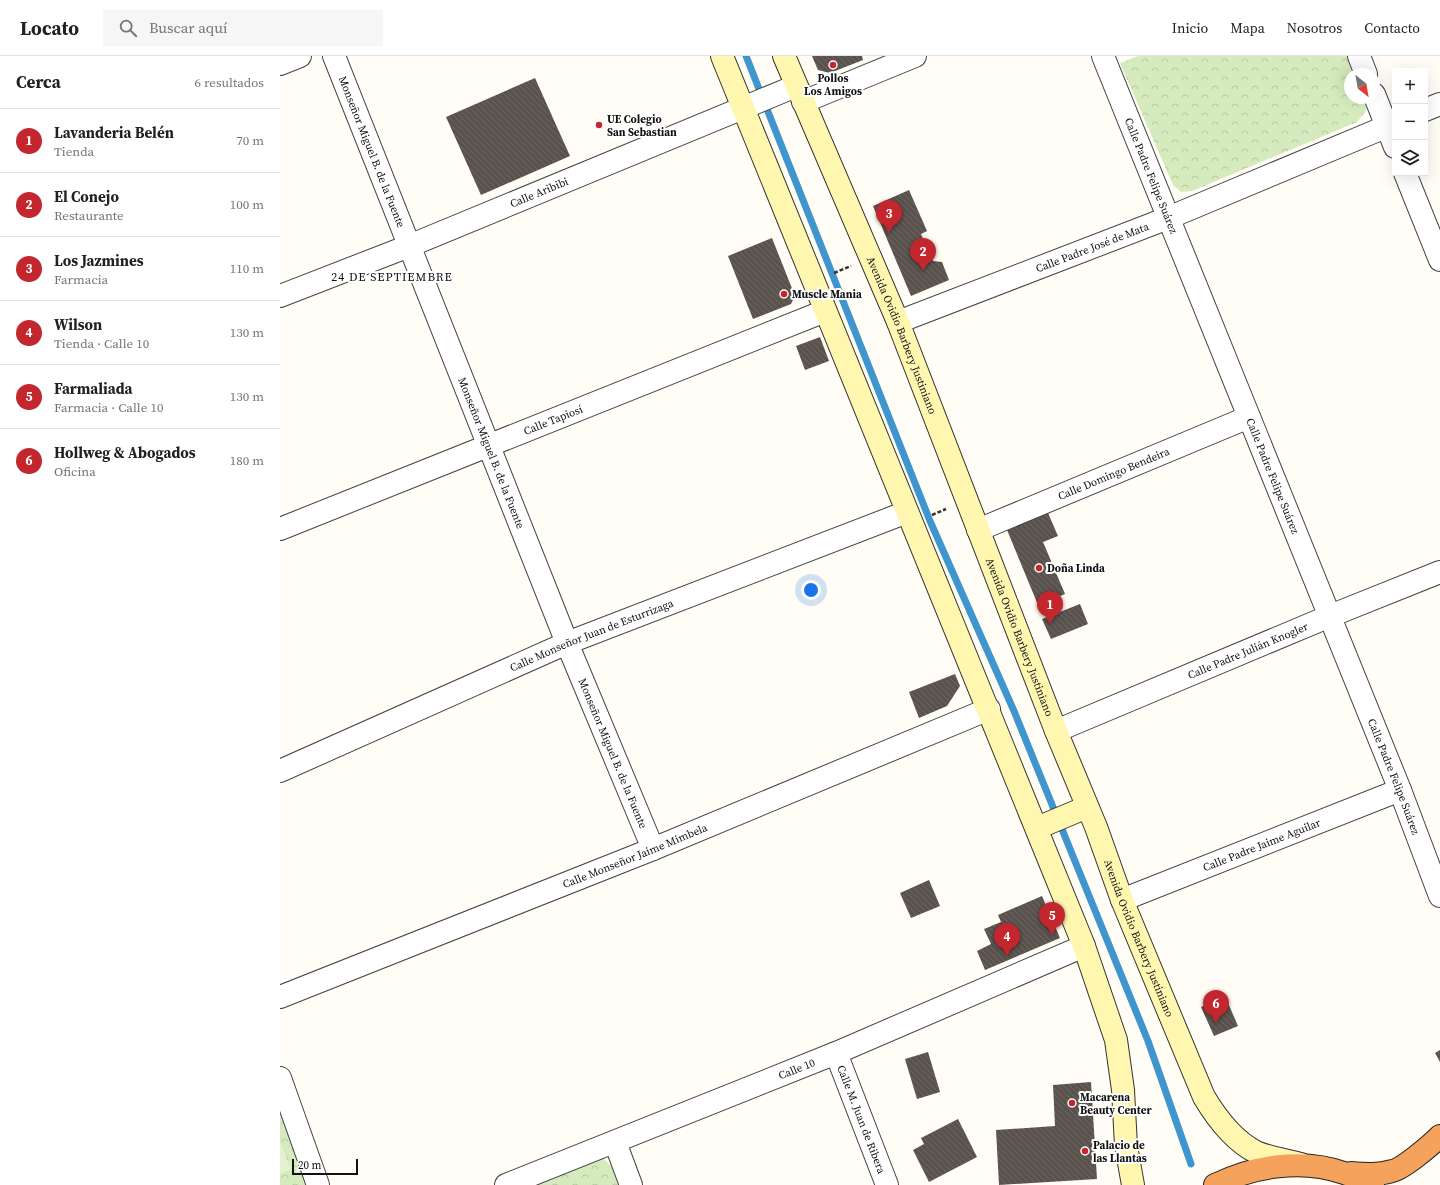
<!DOCTYPE html>
<html lang="es">
<head>
<meta charset="utf-8">
<style>
  :root { --surface:#fff; --page:#f6f6f6; --text:#202124; --muted:#757577; --line:#e0e0e0; --accent:#c4262e }
  body { margin:0; font-family:"Source Serif 4",serif; background:var(--page); color:var(--text) }
  .controls { position:absolute; right:12px; top:12px; display:grid; overflow:hidden; border-radius:0px; box-shadow:0 4px 16px #0002 }
  .controls button { width:36px; height:36px; display:grid; place-items:center; padding:0; border:0; border-bottom:1px solid var(--line); background:var(--surface); color:var(--text); font:20px sans-serif }
  .compass { position:absolute; left:1064px; top:12px; width:36px; height:36px; border-radius:50%; background:var(--surface); box-shadow:0 4px 16px #0002; rotate:149deg }
  .scale { position:absolute; left:12px; bottom:10px; width:66px; box-sizing:border-box; padding-left:4px; border:2px solid #111; border-top:0; font-size:11px; line-height:14px; white-space:nowrap; color:#111; -webkit-text-stroke:3px #fff; paint-order:stroke }
  .you { position:absolute; left:531px; top:534px; width:14px; height:14px; margin:-10px; border:3px solid #fff; border-radius:50%; background:#1a73e8; box-shadow:0 0 0 6px #1a73e833 }
  .badge { display:grid; place-items:center; width:26px; height:26px; border-radius:50%; background:var(--accent); color:#fff; font-size:13px; font-weight:700 }
  .pin { position:absolute; translate:-50% -33px; filter:drop-shadow(0 1px 2px #0008) }
  .pin::after { content:''; position:absolute; top:21px; width:14px; height:12px; background:inherit; clip-path:polygon(0 0,100% 0,50% 100%) }
  .list { margin:0; padding:0; list-style:none }
  h2 { display:flex; justify-content:space-between; align-items:center; height:52px; margin:0; padding:0 16px; font-size:17px }
  h2 small { font-size:13px; font-weight:400; color:var(--muted) }
  .list li { display:grid; grid-template-columns:26px 1fr auto; gap:12px; align-items:center; box-sizing:border-box; height:64px; padding:0 16px; border-top:1px solid var(--line) }
  .list b { display:block; font-size:15px; white-space:nowrap }
  .list p { margin:0; font-size:13px; white-space:nowrap; color:var(--muted) }
  .list em { font-size:13px; font-style:normal; color:var(--muted) }
  .icon { flex:none; width:22px; height:22px; fill:none; stroke:currentColor; stroke-width:2; stroke-linecap:round; stroke-linejoin:round }
  .map { position:relative; flex:none; width:1160px; height:1129px; overflow:hidden }
  header { display:flex; align-items:center; gap:24px; box-sizing:border-box; height:56px; padding:0 20px; background:var(--surface); border-bottom:1px solid var(--line) }
  header strong { font-size:19px }
  nav { display:flex; gap:22px; margin-inline-start:auto; font-size:14px }
  .search { width:280px; height:36px; background:var(--page); display:flex; align-items:center; gap:10px; box-sizing:border-box; padding:0 14px; border-radius:0px; color:var(--muted); font-size:15px }
  main { display:flex }
  aside { flex:1; background:var(--surface) }
  .map>svg:first-child { display:block }
  .park { fill:url(#park-crowns) }
  .pitch { fill:#e6f2cf }
  .lines { fill:none; stroke-linecap:round; stroke-linejoin:round }
  .stream { stroke:#3f96cf; stroke-width:7 }
  .building { fill:url(#building-back-hatch) }
  .street-casing { stroke:#444; stroke-width:24 }
  .secondary-casing { stroke:#333; stroke-width:24 }
  .highway-casing { stroke:#222; stroke-width:24 }
  .path { stroke:#333; stroke-width:2.5; stroke-dasharray:4 2; stroke-linecap:butt }
  .street { stroke:#fff; stroke-width:22 }
  .secondary { stroke:#fff6b0; stroke-width:22 }
  .highway { stroke:#f5a25d; stroke-width:22 }
  .poi-dot { fill:#c4262e; stroke:#fff; stroke-width:1.5 }
  .labels { text-anchor:middle; stroke-width:4; stroke-linejoin:round; paint-order:stroke }
  .poi-label { font-size:11px; font-weight:bold; fill:#111; stroke:#fff; text-anchor:start }
  .street-label { font-size:11px; fill:#111; stroke:#fff }
  .neighbourhood-label { font-size:12px; letter-spacing:1px; fill:#111; stroke:#fff }
</style>
</head>
<body>
<header>
<strong>Locato</strong>
<div class="search"><svg class="icon" aria-label="search" viewBox="0 0 24 24"><circle cx="10" cy="10" r="6"/><path d="M15 15l6 6"/></svg>Buscar aquí</div>
<nav><a>Inicio</a><a>Mapa</a><a>Nosotros</a><a>Contacto</a></nav>
</header>
<main>
<aside>
<h2>Cerca<small>6 resultados</small></h2>
<ul class="list">
<li><span class="badge">1</span><div><b>Lavanderia Belén</b><p>Tienda</p></div><em>70 m</em></li>
<li><span class="badge">2</span><div><b>El Conejo</b><p>Restaurante</p></div><em>100 m</em></li>
<li><span class="badge">3</span><div><b>Los Jazmines</b><p>Farmacia</p></div><em>110 m</em></li>
<li><span class="badge">4</span><div><b>Wilson</b><p>Tienda · Calle 10</p></div><em>130 m</em></li>
<li><span class="badge">5</span><div><b>Farmaliada</b><p>Farmacia · Calle 10</p></div><em>130 m</em></li>
<li><span class="badge">6</span><div><b>Hollweg &amp; Abogados</b><p>Oficina</p></div><em>180 m</em></li>
</ul>
</aside>
<div class="map">
<svg width="1160" height="1129" viewBox="0 0 1160 1129">
  <defs>
    <pattern id="park-crowns" width="20" height="18" patternUnits="userSpaceOnUse"><rect width="20" height="18" fill="#d5ebbd"/><path d="M2 6a3 3 0 1 1 6 0M12 15a3 3 0 1 1 6 0" fill="none" stroke="#b6c8a1"/></pattern>
    <pattern id="building-back-hatch" width="6" height="6" patternUnits="userSpaceOnUse"><rect width="6" height="6" fill="#5a524d"/><path d="M-1 5l2 2M0 0l6 6M5-1l2 2" fill="none" stroke="#6d6662"/></pattern>
  </defs>
  <rect width="100%" height="100%" fill="#fffdf5"/>
  <g class="park">
    <path d="M858,0H1068L1076,18H1070V42H1085L1086,55L1077,66L912,135L901,136L893,129L840,7Z"/>
    <path d="M0,1049L28,1129H0Z"/>
    <path d="M322,1102L334,1112L341,1129H251Z"/>
  </g>
  <path class="pitch" d="M0,1086L11,1113L0,1118Z"/>
  <g class="lines">
    <path class="stream" d="M466,0L650,465L734,655L868,985L911,1108"/>
  </g>
  <g class="building">
    <path d="M532,0H582L583,4L550,17L538,14Z"/>
    <path d="M255,22L290,100L201,139L166,61Z"/>
    <path d="M629,134L647,175L641,178L653,205L662,206L669,224L631,240L593,150Z"/>
    <path d="M492,182L515,240L511,248L473,263L448,200Z"/>
    <path d="M540,281L549,305L525,314L516,290Z"/>
    <path d="M768,457L778,480L763,486L785,538L758,549L727,474Z"/>
    <path d="M800,548L808,568L771,583L762,563Z"/>
    <path d="M675,618L680,630L667,650L639,662L629,636Z"/>
    <path d="M649,824L660,850L631,862L620,837Z"/>
    <path d="M762,840L780,882L705,914L697,895L711,888L704,873L721,866L718,859Z"/>
    <path d="M945,940L958,970L934,980L921,951Z"/>
    <path d="M1160,994V1006L1155,997Z"/>
    <path d="M648,996L660,1036L637,1043L625,1003Z"/>
    <path d="M811,1026L817,1123L719,1129L716,1074L775,1070L773,1029Z"/>
    <path d="M678,1063L697,1101L649,1126L633,1094L644,1088L641,1082Z"/>
  </g>
  <g class="lines">
    <defs>
      <g id="street">
        <path id="s1" d="M54,0L287,587L373,793"/>
        <path id="s2" d="M823,0L1120,734L1160,840"/>
        <path d="M1079,0L1086,18"/>
        <path d="M0,8L20,0"/>
        <path d="M1094,38L1115,91"/>
        <path d="M523,46L635,0"/>
        <path d="M1145,54L1160,48"/>
        <path d="M1125,117L1160,204"/>
        <path id="s3" d="M0,240L129,190L516,30"/>
        <path id="s4" d="M618,266L888,162L1115,67"/>
        <path id="s5" d="M0,473L545,255"/>
        <path id="s6" d="M698,474L969,361"/>
        <path id="s7" d="M776,675L1050,560L1160,516"/>
        <path id="s8" d="M0,715L287,587L627,456"/>
        <path id="s9" d="M842,844L1120,734"/>
        <path id="s10" d="M0,941L373,793L709,653"/>
        <path id="s11" d="M556,997L607,1129"/>
        <path d="M0,1022L38,1129"/>
        <path d="M335,1086L351,1129"/>
        <path id="s12" d="M226,1129L556,997L804,890"/>
      </g>
      <g id="secondary">
        <path d="M442,0L804,890L836,984L843,1034L846,1090L853,1129"/>
        <path id="s13" d="M504,0L618,266L776,675L816,771L842,844L924,1041C936,1061 954,1085 976,1096C990,1102 1007,1104 1021,1108"/>
        <path d="M757,772L807,751"/>
      </g>
      <g id="highway">
        <path d="M1071,1117C1085,1118 1099,1119 1112,1115C1123,1113 1151,1089 1160,1080"/>
        <path d="M935,1129C974,1110 1022,1102 1064,1117C1074,1120 1083,1125 1093,1129"/>
      </g>
    </defs>
    <use href="#street" class="street-casing"/>
    <use href="#secondary" class="secondary-casing"/>
    <use href="#highway" class="highway-casing"/>
    <g class="path">
      <path d="M554,217L571,210"/>
      <path d="M652,459L666,453"/>
    </g>
    <use href="#street" class="street"/>
    <use href="#secondary" class="secondary"/>
    <use href="#highway" class="highway"/>
  </g>
  <g class="poi-dot">
    <circle cx="553" cy="9" r="4"/>
    <circle cx="319" cy="69" r="4"/>
    <circle cx="504" cy="238" r="4"/>
    <circle cx="759" cy="512" r="4"/>
    <circle cx="792" cy="1047" r="4"/>
    <circle cx="805" cy="1095" r="4"/>
  </g>
  <g class="labels">
    <g class="poi-label">
      <text x="553" y="26" text-anchor="middle">Pollos<tspan x="553" dy="13">Los Amigos</tspan></text>
      <text x="327" y="67">UE Colegio<tspan x="327" dy="13">San Sebastian</tspan></text>
      <text x="512" y="242">Muscle Mania</text>
      <text x="767" y="516">Doña Linda</text>
      <text x="800" y="1045">Macarena<tspan x="800" dy="13">Beauty Center</tspan></text>
      <text x="813" y="1093">Palacio de<tspan x="813" dy="13">las Llantas</tspan></text>
    </g>
    <g class="street-label">
      <text dy="4" stroke="none"><textPath href="#s1" startOffset="103">Monseñor Miguel B. de la Fuente</textPath></text>
      <text dy="4" stroke="none"><textPath href="#s2" startOffset="129">Calle Padre Felipe Suárez</textPath></text>
      <text dy="4" stroke="none"><textPath href="#s3" startOffset="279">Calle Aribibi</textPath></text>
      <text dy="4" stroke="none"><textPath href="#s4" startOffset="208">Calle Padre José de Mata</textPath></text>
      <text dy="4" stroke="none"><textPath href="#s13" startOffset="303">Avenida Ovidio Barbery Justiniano</textPath></text>
      <text dy="4" stroke="none"><textPath href="#s5" startOffset="294">Calle Tapiosí</textPath></text>
      <text dy="4" stroke="none"><textPath href="#s1" startOffset="427">Monseñor Miguel B. de la Fuente</textPath></text>
      <text dy="4" stroke="none"><textPath href="#s6" startOffset="147">Calle Domingo Bendeira</textPath></text>
      <text dy="4" stroke="none"><textPath href="#s2" startOffset="453">Calle Padre Felipe Suárez</textPath></text>
      <text dy="4" stroke="none"><textPath href="#s8" startOffset="340">Calle Monseñor Juan de Esturrizaga</textPath></text>
      <text dy="4" stroke="none"><textPath href="#s13" startOffset="627">Avenida Ovidio Barbery Justiniano</textPath></text>
      <text dy="4" stroke="none"><textPath href="#s7" startOffset="208">Calle Padre Julián Knogler</textPath></text>
      <text dy="4" stroke="none"><textPath href="#s1" startOffset="751">Monseñor Miguel B. de la Fuente</textPath></text>
      <text dy="4" stroke="none"><textPath href="#s2" startOffset="777">Calle Padre Felipe Suárez</textPath></text>
      <text dy="4" stroke="none"><textPath href="#s9" startOffset="150">Calle Padre Jaime Aguilar</textPath></text>
      <text dy="4" stroke="none"><textPath href="#s10" startOffset="382">Calle Monseñor Jaime Mimbela</textPath></text>
      <text dy="4" stroke="none"><textPath href="#s13" startOffset="951">Avenida Ovidio Barbery Justiniano</textPath></text>
      <text dy="4" stroke="none"><textPath href="#s12" startOffset="313">Calle 10</textPath></text>
      <text dy="4" stroke="none"><textPath href="#s11" startOffset="71">Calle M. Juan de Ribera</textPath></text>
    </g>
    <g class="neighbourhood-label">
      <text x="112" y="225">24 DE SEPTIEMBRE</text>
    </g>
  </g>
</svg>
<div class="controls">
<button>+</button>
<button>−</button>
<button><svg class="icon" aria-label="layers" viewBox="0 0 24 24"><path d="M12 4l9 5-9 5-9-5zM3 14l9 5 9-5"/></svg></button>
</div>
<svg class="compass" viewBox="-18 -18 36 36"><path d="M0-13l5 13h-10z" fill="#e53935"/><path d="M0 13l5-13h-10z" fill="#757577"/></svg>
<div class="scale">20 m</div>
<div class="you"></div>
<div class="pin badge" style="left:770px;top:568px">1</div>
<div class="pin badge" style="left:643px;top:215px">2</div>
<div class="pin badge" style="left:609px;top:177px">3</div>
<div class="pin badge" style="left:727px;top:900px">4</div>
<div class="pin badge" style="left:772px;top:879px">5</div>
<div class="pin badge" style="left:936px;top:967px">6</div>
</div>
</main>
</body>
</html>
